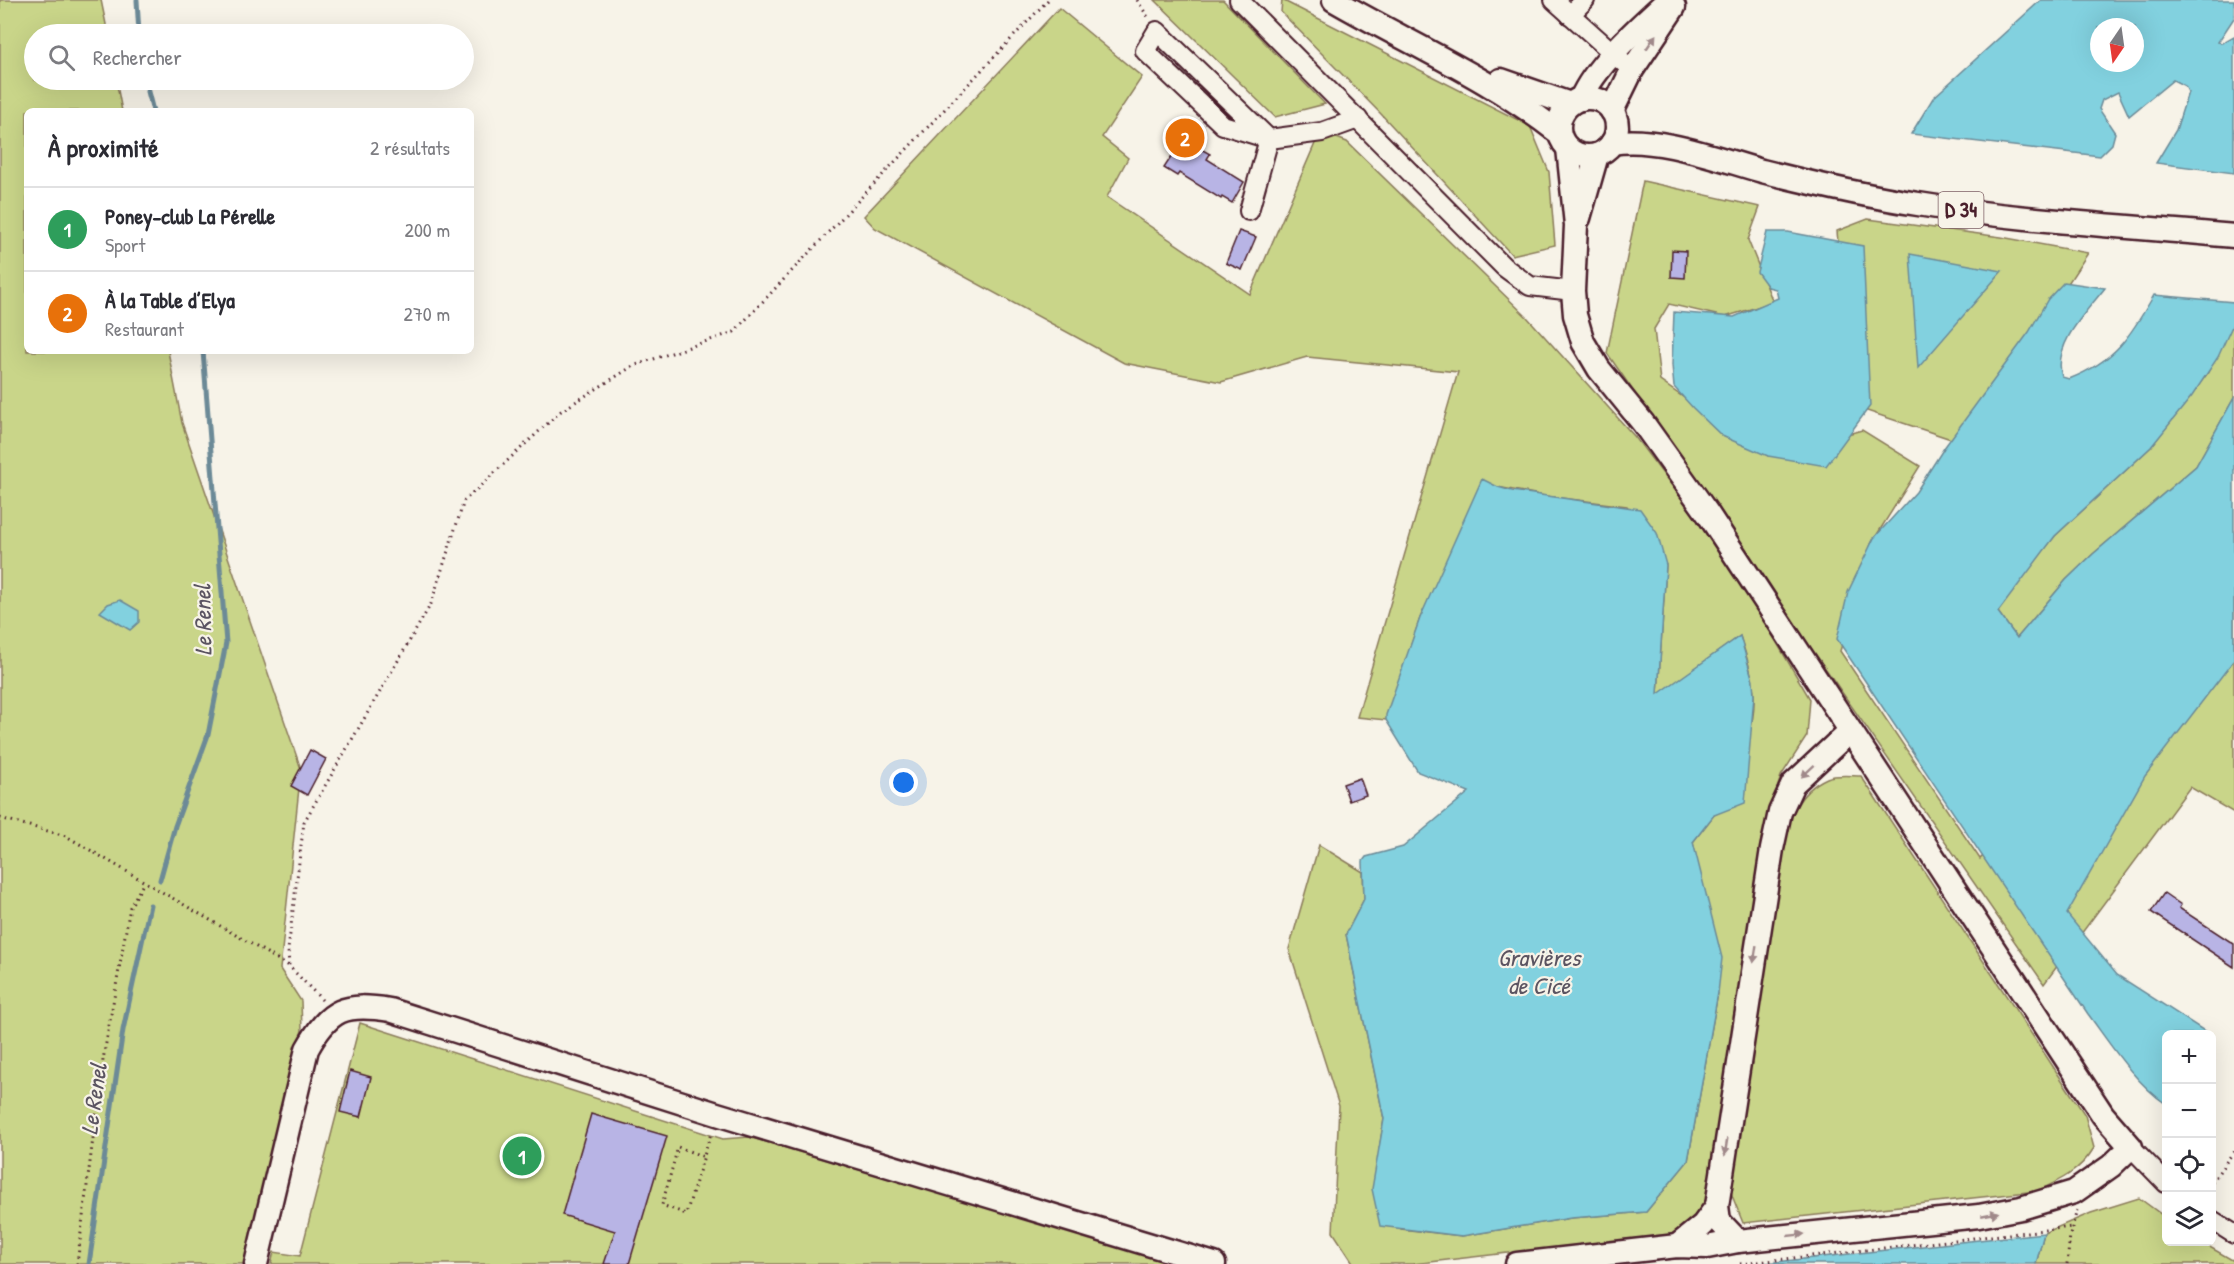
<!DOCTYPE html>
<html lang="fr">
<head>
<meta charset="utf-8">
<style>
  :root { --surface:#fff; --page:#f7f7f7; --text:#2b2b33; --muted:#7c7c81; --line:#e1e1e2; --accent:#0f766e }
  body { margin:0; font-family:"Patrick Hand",sans-serif; background:var(--page); color:var(--text) }
  .controls { position:absolute; right:18px; bottom:18px; display:grid; overflow:hidden; border-radius:9px; box-shadow:0 6px 24px #0002 }
  .controls button { width:54px; height:54px; display:grid; place-items:center; padding:0; border:0; border-bottom:2px solid var(--line); background:var(--surface); color:var(--text); font:30px sans-serif }
  .compass { position:absolute; left:2090px; top:18px; width:54px; height:54px; border-radius:50%; background:var(--surface); box-shadow:0 6px 24px #0002; rotate:193deg }
  .you { position:absolute; left:904px; top:783px; width:21px; height:21px; margin:-15px; border:4px solid #fff; border-radius:50%; background:#1a73e8; box-shadow:0 0 0 9px #1a73e833 }
  .badge { display:grid; place-items:center; width:39px; height:39px; border-radius:50%; background:var(--accent); color:#fff; font-size:20px; font-weight:700 }
  .pin { position:absolute; translate:-50% -50%; border:3px solid #fff; box-shadow:0 2px 6px #0006 }
  .list { margin:0; padding:0; list-style:none }
  h2 { display:flex; justify-content:space-between; align-items:center; height:78px; margin:0; padding:0 24px; font-size:26px }
  h2 small { font-size:20px; font-weight:400; color:var(--muted) }
  .list li { display:grid; grid-template-columns:39px 1fr auto; gap:18px; align-items:center; box-sizing:border-box; height:84px; padding:0 24px; border-top:2px solid var(--line) }
  .list b { display:block; font-size:22px; white-space:nowrap }
  .list p { margin:0; font-size:20px; white-space:nowrap; color:var(--muted) }
  .list em { font-size:20px; font-style:normal; color:var(--muted) }
  .icon { flex:none; width:33px; height:33px; fill:none; stroke:currentColor; stroke-width:2; stroke-linecap:round; stroke-linejoin:round }
  .map { position:relative; flex:none; width:2234px; height:1264px; overflow:hidden }
  .search { position:absolute; background:var(--surface); box-shadow:0 6px 24px #0002; left:24px; top:24px; width:450px; height:66px; display:flex; align-items:center; gap:15px; box-sizing:border-box; padding:0 21px; border-radius:33px; color:var(--muted); font-size:22px }
  .panel { position:absolute; background:var(--surface); box-shadow:0 6px 24px #0002; left:24px; top:108px; width:450px; height:246px; border-radius:9px }
  .map>svg:first-child { display:block }
  .green { fill:#c9d589; stroke:#8a7a5a; stroke-width:1.5 }
  .water { fill:#82d1df; stroke:#6c8a97; stroke-width:1.5; fill-rule:evenodd }
  .lines { fill:none; stroke-linecap:round; stroke-linejoin:round }
  .stream { stroke:#6c8a97; stroke-width:5 }
  .building { fill:#b8b4e5; stroke:#4a1f2b; stroke-width:1.5 }
  .minor-casing { stroke:#4a1f2b; stroke-width:22 }
  .major-casing { stroke:#4a1f2b; stroke-width:27 }
  .path { stroke:#4a1f2b; stroke-width:3; stroke-dasharray:1.5 4.5; stroke-linecap:butt }
  .minor { stroke:#f7f3e8; stroke-width:18 }
  .major { stroke:#f7f3e8; stroke-width:22 }
  .oneway { fill:#a0898a }
  .labels { text-anchor:middle; stroke-width:4.5; stroke-linejoin:round; paint-order:stroke }
  .shield { fill:#f7f3e8; stroke:#7e5f64; stroke-width:1.5 }
  .shield-label { font-size:21px; font-weight:bold; fill:#4a1f2b }
  .water-label { font-size:24px; font-style:italic; fill:#5b5461; stroke:#f7f3e8 }
</style>
</head>
<body>
<div class="map">
<svg width="2234" height="1264" viewBox="0 0 2234 1264">
  <rect width="100%" height="100%" fill="#f7f3e8"/>
  <filter id="ink" filterUnits="userSpaceOnUse"><feTurbulence type="fractalNoise" baseFrequency=".0167" numOctaves="2"/><feDisplacementMap in="SourceGraphic" scale="12" xChannelSelector="R" yChannelSelector="G"/><feConvolveMatrix kernelMatrix="1 2 1 2 8 2 1 2 1" color-interpolation-filters="sRGB"/></filter>
  <g filter="url(#ink)">
    <g class="green">
      <path d="M0,0H101L108,34H34V80H116L122,111H27V351H168L182,423L301,769L280,969L301,1001L302,1030L246,1264H0Z"/>
      <path d="M1155,0H1223L1325,104L1275,117Z"/>
      <path d="M1282,0L1530,126L1549,172L1555,245L1512,255L1381,114L1281,12Z"/>
      <path d="M1059,8L1142,77L1102,137L1128,158L1107,197L1250,294L1317,139L1334,137L1347,142L1527,317L1635,437L1728,560L1810,699L1807,736L1781,776L1761,839L1708,1198L1681,1233L1413,1264H1354L1333,1232L1339,1106L1289,949L1319,845L1363,872L1364,899L1346,934L1384,1119L1379,1150L1401,1229L1462,1236L1571,1218L1646,1212L1688,1161L1718,993L1693,842L1714,815L1722,811C1735,775 1756,735 1754,695C1753,675 1746,655 1740,636L1658,695L1666,565L1627,506L1545,496L1498,487L1443,572L1420,618L1386,720L1357,717L1458,372L1307,357L1221,382L1124,363L875,228L864,216Z"/>
      <path d="M1643,181L1760,207L1748,240L1773,302L1725,317L1669,304L1654,329L1660,381L1768,456L1862,430L1920,466L1871,544L1840,651L1980,859L2070,769L2234,559V813L2190,787L2044,984L1607,353Z"/>
      <path d="M1868,219L2001,237L2088,253L1963,443L1852,406L1837,231Z"/>
      <path d="M2234,322V398L2196,466L2093,554L2066,580L2017,638L1998,612L2001,604L2055,536L2151,447L2207,374Z"/>
      <path d="M1861,776L2085,1115L2094,1148C2080,1171 2061,1180 2037,1191L1743,1223L1729,1188L1781,851C1788,821 1796,792 1827,778C1836,774 1851,776 1861,776Z"/>
      <path d="M360,1023L723,1139L749,1137L1175,1264H271L274,1252L300,1256Z"/>
      <path d="M2139,1198L2166,1218V1242H2201L2234,1261V1264H2036L2044,1233L2091,1213Z"/>
    </g>
    <g class="water">
      <path d="M2041,0H2234V18L2218,42L2222,43L2234,36V173L2156,163L2176,130L2188,92L2185,86L2173,80L2129,116L2118,92L2102,100L2099,109L2115,133L2112,144L2100,156L1911,134L1933,98ZM2099,27H2135V63H2099Z"/>
      <path d="M1767,232H1788L1863,246L1870,406L1826,466L1768,456L1722,436L1693,408L1674,387L1672,365L1674,312L1734,317L1778,298L1776,289L1768,287L1757,272Z"/>
      <path d="M1910,254L2002,271L1918,368Z"/>
      <path d="M2064,282L2105,288C2086,312 2052,345 2062,377L2069,379C2115,361 2130,337 2154,295L2234,302V322L2228,335L2218,357L2192,396L2151,447L2055,536L1998,612L2017,638L2066,580L2093,554L2196,466L2234,398V660L2145,776L2067,914L2117,975L2206,1032L2205,1034H2166V1104C2134,1082 2111,1045 2088,1014L1837,639L1848,592L1874,538L1916,492L1944,448L2029,332L2048,299Z"/>
      <path d="M1482,479L1498,487L1512,491L1640,509L1657,533L1666,565L1658,694L1740,636L1753,681L1754,696L1745,803L1714,815L1693,842L1722,958L1718,993L1688,1161L1646,1212L1571,1218L1462,1236L1380,1226L1372,1189L1384,1119L1346,934L1364,899L1363,861L1366,857L1403,847L1469,792L1418,772L1386,720V715L1420,618Z"/>
      <path d="M120,600L139,611V622L130,630L100,612L108,604Z"/>
      <path d="M2044,1233L2036,1264H1757Z"/>
    </g>
    <g class="lines">
      <g class="stream">
        <path d="M137,0L139,34"/>
        <path d="M145,80L153,111"/>
        <path d="M160,880L175,826L208,735L226,643L203,351"/>
        <path d="M89,1264L123,1030L150,905"/>
      </g>
    </g>
    <g class="building">
      <path d="M1183,139L1210,154L1207,159L1244,182L1232,203L1222,197L1221,199L1179,173L1177,176L1164,168Z"/>
      <path d="M1239,231L1256,237L1242,270L1226,263Z"/>
      <path d="M1672,250L1686,251L1685,278L1671,277Z"/>
      <path d="M310,750L326,759L307,795L291,786Z"/>
      <path d="M1360,778L1366,795L1349,801L1343,784Z"/>
      <path d="M2164,893L2181,905L2179,908L2234,944V967L2151,912Z"/>
      <path d="M350,1071L371,1077L361,1117L340,1112Z"/>
      <path d="M591,1114L667,1136L629,1264H604L615,1231L562,1215Z"/>
    </g>
    <g class="lines">
      <defs>
        <g id="minor">
          <path d="M1239,0L1504,267L1530,286L1573,291"/>
          <path d="M1554,0L1632,70"/>
          <path d="M1570,15L1585,0"/>
          <path d="M1269,139L1157,31L1145,51L1223,125L1269,139L1322,132L1358,119"/>
          <path d="M1249,211L1269,139"/>
          <path d="M2131,1147L2166,1183"/>
          <path d="M2212,1220L2234,1234"/>
        </g>
        <g id="major">
          <path d="M1334,0C1410,44 1490,78 1559,133"/>
          <path d="M1501,80L1570,104"/>
          <circle cx="1588" cy="127" r="29"/>
          <path d="M1581,99C1595,65 1641,25 1668,0"/>
          <path d="M1612,111L1632,70L1674,7"/>
          <path d="M1612,143C1656,135 1719,159 1762,171C1814,184 1865,196 1918,204C2022,221 2129,226 2234,236"/>
          <path d="M1579,218L1597,155"/>
          <path d="M1738,1241L1719,1221L1717,1206L1772,849L1780,812L1793,784L1850,731"/>
          <path d="M1677,1246L1703,1225L1717,1206"/>
          <path d="M256,1264L307,1049C330,1008 345,1003 390,1010L717,1114L1214,1264"/>
          <path d="M1517,1264L1677,1246L1707,1247L1738,1241L1979,1216L2021,1208L2074,1192L2111,1166L2131,1147L2103,1115L1708,514L1643,423L1599,369L1583,342L1575,315L1573,291L1576,225L1568,148"/>
        </g>
      </defs>
      <use href="#minor" class="minor-casing"/>
      <use href="#major" class="major-casing"/>
      <g class="path">
        <path d="M1137,0L1148,17"/>
        <path d="M0,818L66,836L289,966"/>
        <path d="M322,1000L289,966L288,950L304,822L431,604L464,501L561,411L633,366L734,332L1048,0"/>
        <path d="M702,1156L678,1147L662,1205L686,1214L711,1133"/>
        <path d="M2212,1182L2234,1151"/>
        <path d="M77,1264L103,1060L130,907L144,882"/>
        <path d="M1740,1264L2072,1227"/>
        <path d="M2067,1264L2070,1235L2077,1210"/>
      </g>
      <use href="#minor" class="minor"/>
      <use href="#major" class="major"/>
    </g>
    <defs><path id="oneway-solid" d="M-6-.8H1V-3.2L6.5 0L1 3.2V.8H-6Z" transform="scale(1.5)"/></defs>
    <g class="oneway">
      <use href="#oneway-solid" transform="translate(1651 42) rotate(-56)"/>
      <use href="#oneway-solid" transform="translate(1808 771) rotate(137)"/>
      <use href="#oneway-solid" transform="translate(1755 954) rotate(99)"/>
      <use href="#oneway-solid" transform="translate(1726 1147) rotate(99)"/>
      <use href="#oneway-solid" transform="translate(1990 1214) rotate(-11)"/>
      <use href="#oneway-solid" transform="translate(1796 1235) rotate(-6)"/>
    </g>
  </g>
  <g class="labels">
    <rect class="shield" x="1938.5" y="192" width="45" height="36" rx="4.5"/>
    <g class="shield-label">
      <text x="1961" y="217">D 34</text>
    </g>
    <g class="water-label">
      <text transform="translate(203 620) rotate(-91)" y="8">Le Renel</text>
      <text x="1539" y="966">Gravières<tspan x="1539" dy="28">de Cicé</tspan></text>
      <text transform="translate(94 1099) rotate(-82)" y="8">Le Renel</text>
    </g>
  </g>
</svg>
<div class="controls">
<button>+</button>
<button>−</button>
<button><svg class="icon" aria-label="locate" viewBox="0 0 24 24"><circle cx="12" cy="12" r="6"/><path d="M12 2v4M12 18v4M2 12h4M18 12h4"/></svg></button>
<button><svg class="icon" aria-label="layers" viewBox="0 0 24 24"><path d="M12 4l9 5-9 5-9-5zM3 14l9 5 9-5"/></svg></button>
</div>
<svg class="compass" viewBox="-18 -18 36 36"><path d="M0-13l5 13h-10z" fill="#e53935"/><path d="M0 13l5-13h-10z" fill="#7c7c81"/></svg>
<div class="you"></div>
<div class="pin badge" style="left:522px;top:1156px;background:#2e9e5b">1</div>
<div class="pin badge" style="left:1185px;top:138px;background:#e8710a">2</div>
<div class="search"><svg class="icon" aria-label="search" viewBox="0 0 24 24"><circle cx="10" cy="10" r="6"/><path d="M15 15l6 6"/></svg>Rechercher</div>
<section class="panel">
<h2>À proximité<small>2 résultats</small></h2>
<ul class="list">
<li><span class="badge" style="background:#2e9e5b">1</span><div><b>Poney-club La Pérelle</b><p>Sport</p></div><em>200 m</em></li>
<li><span class="badge" style="background:#e8710a">2</span><div><b>À la Table d’Elya</b><p>Restaurant</p></div><em>270 m</em></li>
</ul>
</section>
</div>
</body>
</html>
